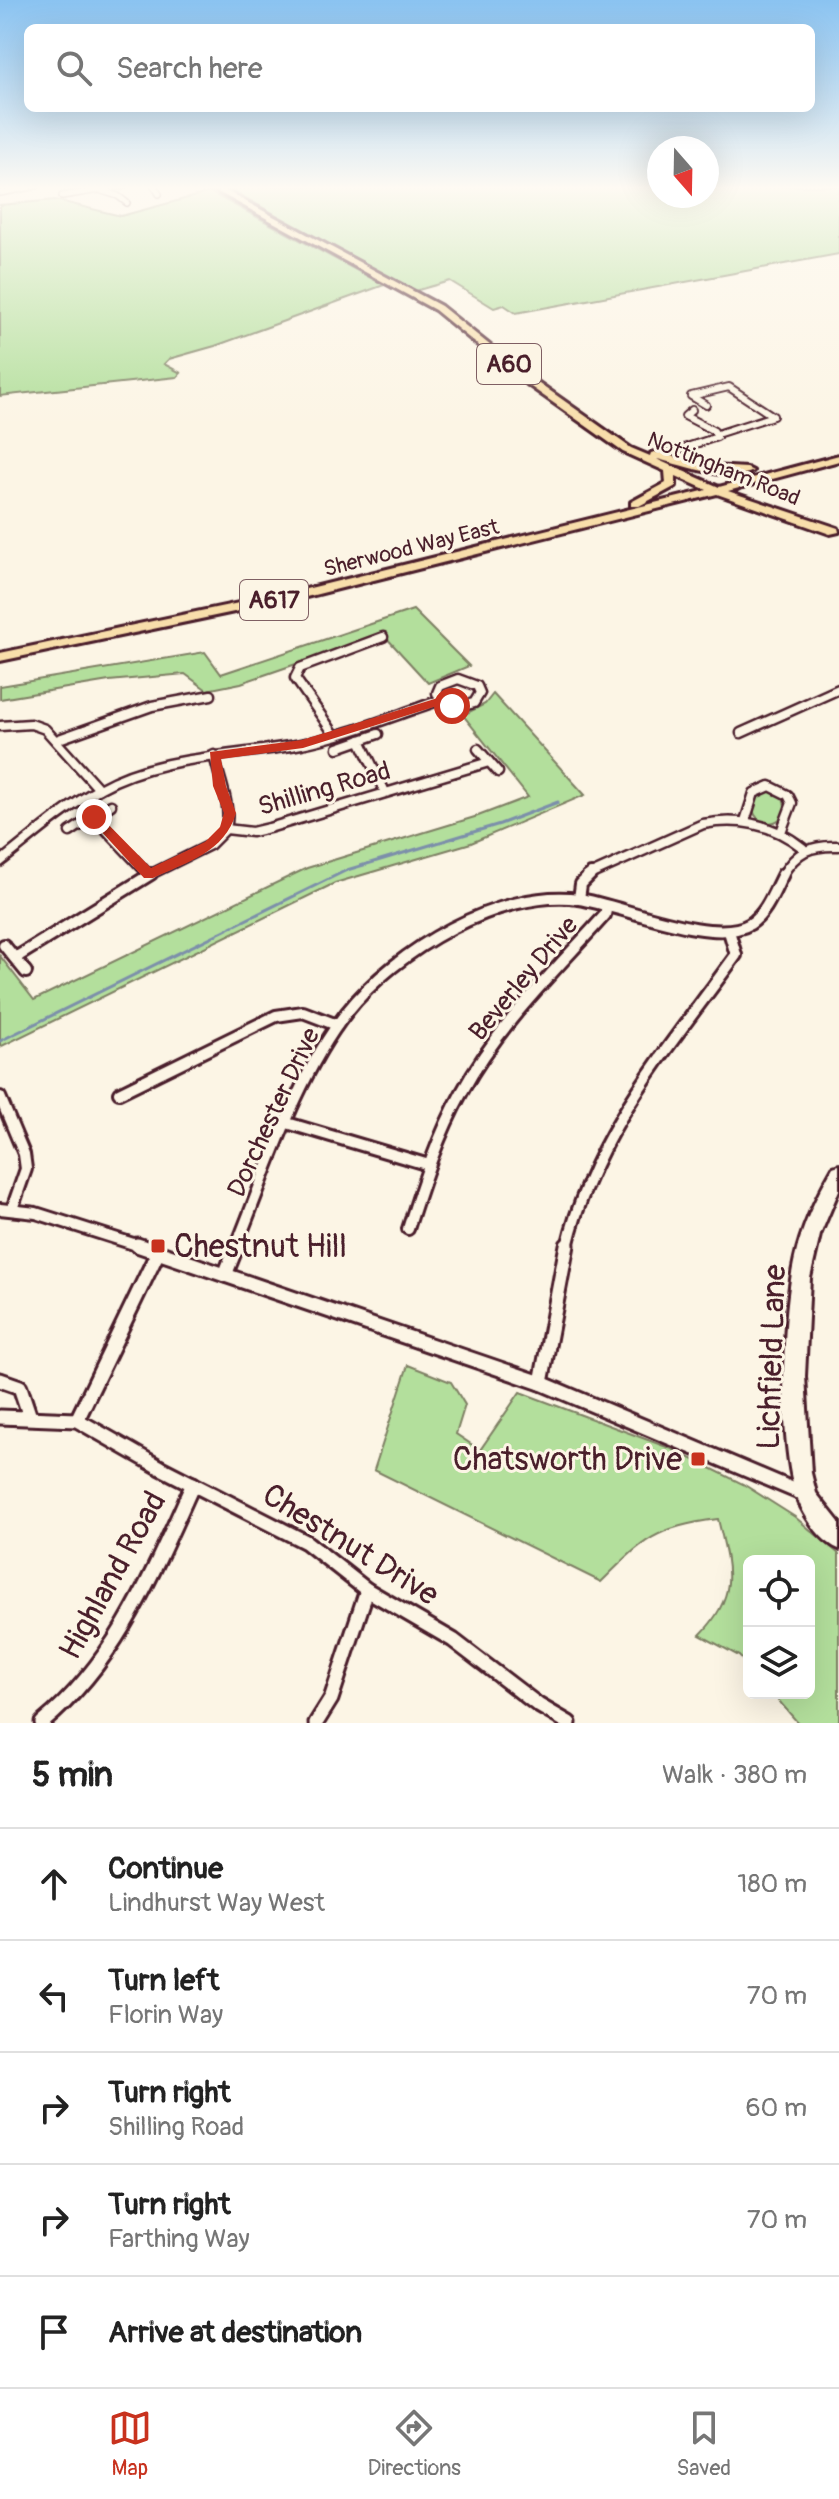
<!DOCTYPE html>
<html lang="en">
<head>
<meta charset="utf-8">
<style>
  :root { --surface:#fff; --page:#f2f2f2; --text:#222; --muted:#767676; --line:#e0e0e0; --accent:#c8321e }
  body { margin:0; font-family:Pangolin,sans-serif; background:var(--page); color:var(--text) }
  .controls { position:absolute; right:24px; bottom:24px; display:grid; overflow:hidden; border-radius:12px; box-shadow:0 8px 32px #0002 }
  .controls button { width:72px; height:72px; display:grid; place-items:center; padding:0; border:0; border-bottom:2px solid var(--line); background:var(--surface); color:var(--text); font:40px sans-serif }
  .compass { position:absolute; left:647px; top:136px; width:72px; height:72px; border-radius:50%; background:var(--surface); box-shadow:0 8px 32px #0002; rotate:160deg }
  .stop { position:absolute; width:24px; height:24px; margin:-18px; border:6px solid #c8321e; border-radius:50%; background:#fff }
  .stop.end { background:#c8321e; border-color:#fff; box-shadow:0 2px 8px #0008 }
  .list { margin:0; padding:0; list-style:none }
  h2 { display:flex; justify-content:space-between; align-items:center; height:104px; margin:0; padding:0 32px; font-size:34px }
  h2 small { font-size:26px; font-weight:400; color:var(--muted) }
  .list li { display:grid; grid-template-columns:52px 1fr auto; gap:24px; align-items:center; box-sizing:border-box; height:112px; padding:0 32px; border-top:2px solid var(--line) }
  .list b { display:block; font-size:30px; white-space:nowrap }
  .list p { margin:0; font-size:26px; white-space:nowrap; color:var(--muted) }
  .list em { font-size:26px; font-style:normal; color:var(--muted) }
  .icon { flex:none; width:44px; height:44px; fill:none; stroke:currentColor; stroke-width:2; stroke-linecap:round; stroke-linejoin:round }
  .map { position:relative; flex:none; width:839px; height:1723px; overflow:hidden }
  .search { position:absolute; background:var(--surface); box-shadow:0 8px 32px #0002; left:24px; right:24px; top:24px; height:88px; display:flex; align-items:center; gap:20px; box-sizing:border-box; padding:0 28px; border-radius:12px; color:var(--muted); font-size:30px }
  .sheet { height:664px; background:var(--surface) }
  nav { display:flex; justify-content:space-around; align-items:center; box-sizing:border-box; height:112px; border-top:2px solid var(--line); background:var(--surface); font-size:22px; color:var(--muted) }
  nav a { display:grid; justify-items:center; gap:4px }
  nav .on { color:var(--accent) }
  .map>svg:first-child { display:block }
  .green { fill:#b3df9c; stroke:#7e7f64; stroke-width:2 }
  .lines { fill:none; stroke-linecap:round; stroke-linejoin:round }
  .stream { stroke:#7c8faa; stroke-width:3 }
  .street-far4-casing { stroke:#4a1f2b; stroke-width:8 }
  .street-far3-casing { stroke:#4a1f2b; stroke-width:10 }
  .street-far2-casing { stroke:#4a1f2b; stroke-width:13 }
  .street-far1-casing { stroke:#4a1f2b; stroke-width:16 }
  .street-casing { stroke:#4a1f2b; stroke-width:19 }
  .secondary-casing { stroke:#4a1f2b; stroke-width:6 }
  .highway-casing { stroke:#4a1f2b; stroke-width:6 }
  .street-far4 { stroke:#fcf5e5; stroke-width:5 }
  .street-far3 { stroke:#fcf5e5; stroke-width:6 }
  .street-far2 { stroke:#fcf5e5; stroke-width:8 }
  .street-far1 { stroke:#fcf5e5; stroke-width:10 }
  .street { stroke:#fcf5e5; stroke-width:13 }
  .secondary { fill:#fcf5e5; fill-rule:evenodd }
  .highway { fill:#f8deab; fill-rule:evenodd }
  .route { fill:#c8321e }
  .poi-dot { fill:#c8321e; stroke:#fcf5e5; stroke-width:3 }
  .labels { text-anchor:middle; stroke-width:6; stroke-linejoin:round; paint-order:stroke }
  .far-street-label { font-size:22px; fill:#4a1f2b; stroke:#fcf5e5 }
  .shield { fill:#fcf5e5; stroke:#7f5f63; stroke-width:2 }
  .shield-label { font-size:24px; font-weight:bold; fill:#4a1f2b }
  .street-label { font-size:26px; fill:#4a1f2b; stroke:#fcf5e5 }
  .near-poi-label { font-size:32px; fill:#4a1f2b; stroke:#fcf5e5; text-anchor:start }
  .near-street-label { font-size:32px; fill:#4a1f2b; stroke:#fcf5e5 }
</style>
</head>
<body>
<div class="map">
<svg width="839" height="1723" viewBox="0 0 839 1723">
  <rect width="100%" height="100%" fill="#fcf5e5"/>
  <filter id="ink" filterUnits="userSpaceOnUse"><feTurbulence type="fractalNoise" baseFrequency=".0125" numOctaves="2"/><feDisplacementMap in="SourceGraphic" scale="16" xChannelSelector="R" yChannelSelector="G"/><feConvolveMatrix kernelMatrix="1 2 1 2 8 2 1 2 1" color-interpolation-filters="sRGB"/></filter>
  <g filter="url(#ink)">
    <g class="green">
      <path d="M224,186H659V196H707V186H839V254L516,313L504,305L494,308L450,281L415,291Z"/>
      <path d="M210,192L384,285L215,346L169,359L164,364L181,373L177,377L0,396V205L55,200L121,216Z"/>
      <path d="M413,610L469,666L428,683L383,634L241,683L207,690L185,674L109,681L0,699V686L205,652L221,674Z"/>
      <path d="M493,694L585,795L471,843L335,883L0,1047V956L34,1000L307,868L478,816L528,797L463,715L485,704Z"/>
      <circle cx="769" cy="807" r="16"/>
      <path d="M408,1365L451,1382L465,1405L456,1434L480,1450L520,1392L672,1449L743,1484L795,1517L839,1554V1723H798L772,1693H809V1561H749V1667L739,1656L700,1635C739,1595 730,1569 718,1519C656,1527 644,1539 601,1582L374,1470Z"/>
    </g>
    <g class="lines">
      <path class="stream" d="M0,1041L347,870L500,824L558,802"/>
      <defs>
        <g id="street-far4">
          <path d="M154,186L159,194"/>
          <path d="M102,191L118,196L127,203"/>
          <path d="M0,193L37,186"/>
          <path d="M62,196L124,186"/>
        </g>
        <g id="street-far3">
          <path d="M706,405L691,396L729,387L773,416L717,434"/>
          <path d="M650,459L717,437L714,431L685,416L692,410"/>
        </g>
        <g id="street-far2">
          <path d="M458,679L477,686L480,693L474,703L458,707L440,700L437,693L440,686Z"/>
          <path d="M0,726L31,724L45,729L99,789"/>
          <path d="M741,733L839,689"/>
          <path d="M334,734L295,678L300,668L383,637"/>
          <path d="M59,739L152,706L211,695"/>
          <path d="M360,740L385,792"/>
          <path d="M338,748L378,734"/>
          <path d="M478,749L498,772"/>
          <path d="M214,755C219,779 232,805 226,829"/>
          <path d="M94,817L149,875"/>
          <path d="M745,821L754,793L770,786L788,795L792,803L781,832"/>
          <path d="M226,829L252,832L269,828L489,762"/>
          <path d="M70,832L111,805"/>
          <path d="M0,862C32,837 63,809 99,789C160,755 233,757 301,744C348,735 395,715 441,700"/>
          <path d="M147,876L210,845L226,829"/>
          <path d="M587,876L703,824C740,817 773,824 803,848"/>
          <path d="M782,876C796,851 811,845 839,846"/>
        </g>
        <g id="street-far1">
          <path d="M579,899L581,884L591,874"/>
          <path d="M4,945L26,972"/>
          <path d="M15,958L151,874"/>
          <path d="M119,1093L276,1016L303,1012L337,1025"/>
          <path d="M0,1097L24,1154L26,1169L12,1209"/>
          <path d="M287,1123L429,1165"/>
          <path d="M0,1209L36,1213L143,1247"/>
          <path d="M408,1229C423,1182 438,1135 462,1092C498,1025 555,971 605,915L607,906"/>
          <path d="M236,1247C267,1171 296,1077 347,1012C395,951 500,888 579,899C620,905 714,946 750,924C767,913 774,891 783,874"/>
          <path d="M567,1247C594,1132 669,1048 736,955L729,931"/>
        </g>
        <g id="street">
          <path d="M137,1245L541,1383L806,1495"/>
          <path d="M225,1275L237,1245"/>
          <path d="M0,1380L20,1387L30,1417"/>
          <path d="M541,1383L567,1245"/>
          <path d="M0,1417L77,1420L161,1468L306,1542L367,1590L453,1640L538,1705L569,1723"/>
          <path d="M77,1420L158,1252"/>
          <path d="M42,1723C118,1660 153,1572 193,1484"/>
          <path d="M316,1723L331,1699L367,1590"/>
        </g>
        <path id="secondary" d="M839,1165V1190L820,1235L810,1278L805,1376L811,1473L816,1493L839,1522V1549C819,1541 801,1512 795,1491C779,1434 782,1316 795,1258C802,1226 817,1195 833,1167Z"/>
        <path id="highway" d="M207,186H217L441,306L522,371L631,448L650,456L651,453L655,452L712,466L747,468L753,471C733,483 677,464 654,458L719,487L839,455V461L728,491L838,528L839,532L830,534L717,494L306,597L0,661V653L306,589L707,490L676,476V486L639,506H631V502L666,483L665,471L623,452L514,375L435,310Z"/>
      </defs>
      <use href="#street-far4" class="street-far4-casing"/>
      <use href="#street-far3" class="street-far3-casing"/>
      <use href="#street-far2" class="street-far2-casing"/>
      <use href="#street-far1" class="street-far1-casing"/>
      <use href="#street" class="street-casing"/>
      <use href="#secondary" class="secondary-casing"/>
      <use href="#highway" class="highway-casing"/>
      <use href="#street-far4" class="street-far4"/>
      <use href="#street-far3" class="street-far3"/>
      <use href="#street-far2" class="street-far2"/>
      <use href="#street-far1" class="street-far1"/>
      <use href="#street" class="street"/>
      <use href="#secondary" class="secondary"/>
      <use href="#highway" class="highway"/>
    </g>
  </g>
  <linearGradient id="sky" x2="0" y2="1"><stop stop-color="#8ac3f1"/><stop offset="0.44" stop-color="#fefaf3"/><stop offset="1" stop-color="#fefaf3" stop-opacity="0"/></linearGradient>
  <rect width="839" height="427" fill="url(#sky)"/>
  <path class="route" d="M441,697L456,704V709L440,705L303,748L221,759L226,786L236,813C225,852 187,862 153,878H144L88,817L90,814H98L151,868L205,842L220,827L224,813L213,786L210,752L302,740Z"/>
  <g class="poi-dot">
    <rect x="150" y="1238" width="16" height="16" rx="4"/>
    <rect x="690" y="1451" width="16" height="16" rx="4"/>
  </g>
  <g class="labels">
    <g class="far-street-label">
      <text transform="translate(724 468) rotate(22)" y="8">Nottingham Road</text>
      <text transform="translate(411 547) rotate(-14)" y="8">Sherwood Way East</text>
    </g>
    <g class="shield">
      <rect x="477" y="344" width="64" height="40" rx="6"/>
      <rect x="240" y="580" width="68" height="40" rx="6"/>
    </g>
    <g class="shield-label">
      <text x="509" y="372">A60</text>
      <text x="274" y="608">A617</text>
    </g>
    <g class="street-label">
      <text transform="translate(324 788) rotate(-16)" y="9">Shilling Road</text>
      <text transform="translate(523 978) rotate(-50)" y="9">Beverley Drive</text>
      <text transform="translate(273 1112) rotate(-65)" y="9">Dorchester Drive</text>
    </g>
    <g class="near-poi-label">
      <text x="174" y="1257">Chestnut Hill</text>
      <text x="682" y="1470" text-anchor="end">Chatsworth Drive</text>
    </g>
    <g class="near-street-label">
      <text transform="translate(771 1357) rotate(-88)" y="11">Lichfield Lane</text>
      <text transform="translate(351 1544) rotate(32)" y="11">Chestnut Drive</text>
      <text transform="translate(112 1575) rotate(-61)" y="11">Highland Road</text>
    </g>
  </g>
</svg>
<div class="controls">
<button><svg class="icon" aria-label="locate" viewBox="0 0 24 24"><circle cx="12" cy="12" r="6"/><path d="M12 2v4M12 18v4M2 12h4M18 12h4"/></svg></button>
<button><svg class="icon" aria-label="layers" viewBox="0 0 24 24"><path d="M12 4l9 5-9 5-9-5zM3 14l9 5 9-5"/></svg></button>
</div>
<svg class="compass" viewBox="-18 -18 36 36"><path d="M0-13l5 13h-10z" fill="#e53935"/><path d="M0 13l5-13h-10z" fill="#767676"/></svg>
<div class="stop" style="left:452px;top:706px"></div>
<div class="stop end" style="left:94px;top:817px"></div>
<div class="search"><svg class="icon" aria-label="search" viewBox="0 0 24 24"><circle cx="10" cy="10" r="6"/><path d="M15 15l6 6"/></svg>Search here</div>
</div>
<section class="sheet">
<h2>5 min<small>Walk · 380 m</small></h2>
<ul class="list">
<li><svg class="icon" aria-label="ahead" viewBox="0 0 24 24"><path d="M12 20V5M6 11l6-6 6 6"/></svg><div><b>Continue</b><p>Lindhurst Way West</p></div><em>180 m</em></li>
<li><svg class="icon" aria-label="left" viewBox="0 0 24 24"><path d="M17 20v-9H6M10 6l-5 5 5 5"/></svg><div><b>Turn left</b><p>Florin Way</p></div><em>70 m</em></li>
<li><svg class="icon" aria-label="right" viewBox="0 0 24 24"><path d="M7 20v-9h11M14 6l5 5-5 5"/></svg><div><b>Turn right</b><p>Shilling Road</p></div><em>60 m</em></li>
<li><svg class="icon" aria-label="right" viewBox="0 0 24 24"><path d="M7 20v-9h11M14 6l5 5-5 5"/></svg><div><b>Turn right</b><p>Farthing Way</p></div><em>70 m</em></li>
<li><svg class="icon" aria-label="arrive" viewBox="0 0 24 24"><path d="M6 21V4h12l-3 4 3 4H6"/></svg><div><b>Arrive at destination</b></div></li>
</ul>
</section>
<nav>
<a class="on"><svg class="icon" aria-label="map" viewBox="0 0 24 24"><path d="M3 6l6-2 6 2 6-2v14l-6 2-6-2-6 2zM9 4v14M15 6v14"/></svg>Map</a>
<a><svg class="icon" aria-label="directions" viewBox="0 0 24 24"><path d="M12 3l9 9-9 9-9-9zM9 14v-3h6M13 9l2 2-2 2"/></svg>Directions</a>
<a><svg class="icon" aria-label="saved" viewBox="0 0 24 24"><path d="M7 4h10v16l-5-4-5 4z"/></svg>Saved</a>
</nav>
</body>
</html>
